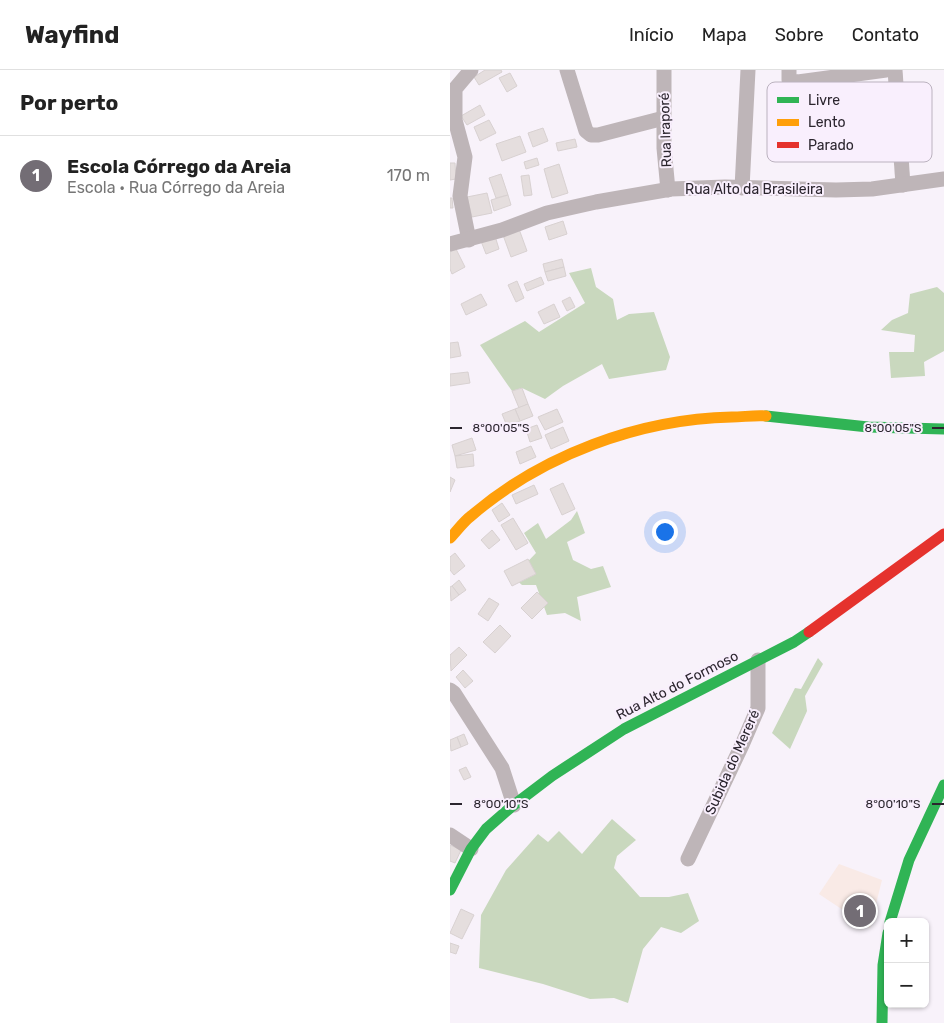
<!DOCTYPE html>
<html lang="pt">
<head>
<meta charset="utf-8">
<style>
  :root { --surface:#fff; --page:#f6f6f6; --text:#222; --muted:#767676; --line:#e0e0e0; --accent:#736d75 }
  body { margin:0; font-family:Rubik,sans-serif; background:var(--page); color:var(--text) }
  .controls { position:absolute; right:15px; bottom:15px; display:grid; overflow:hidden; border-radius:8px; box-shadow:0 1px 4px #0004 }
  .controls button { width:45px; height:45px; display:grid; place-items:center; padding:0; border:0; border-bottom:1px solid var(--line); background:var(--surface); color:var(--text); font:25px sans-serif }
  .you { position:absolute; left:214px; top:461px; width:18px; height:18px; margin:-12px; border:4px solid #fff; border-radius:50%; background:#1a73e8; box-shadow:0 0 0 8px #1a73e833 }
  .badge { display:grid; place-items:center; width:32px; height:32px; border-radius:50%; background:var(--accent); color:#fff; font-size:16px; font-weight:700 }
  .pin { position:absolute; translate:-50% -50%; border:2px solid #fff; box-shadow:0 1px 5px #0006 }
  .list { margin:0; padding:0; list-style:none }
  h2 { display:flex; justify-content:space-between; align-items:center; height:65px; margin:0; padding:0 20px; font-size:21px }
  h2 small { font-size:16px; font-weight:400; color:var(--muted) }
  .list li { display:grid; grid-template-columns:32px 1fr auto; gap:15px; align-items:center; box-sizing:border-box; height:80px; padding:0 20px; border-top:1px solid var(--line) }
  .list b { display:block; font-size:19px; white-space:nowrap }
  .list p { margin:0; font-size:16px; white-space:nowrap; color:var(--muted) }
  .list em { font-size:16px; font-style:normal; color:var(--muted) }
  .map { position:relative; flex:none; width:494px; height:953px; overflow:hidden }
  header { display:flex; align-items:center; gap:30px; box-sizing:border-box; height:70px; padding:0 25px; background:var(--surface); border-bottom:1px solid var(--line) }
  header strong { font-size:24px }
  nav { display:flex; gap:28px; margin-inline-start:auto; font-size:18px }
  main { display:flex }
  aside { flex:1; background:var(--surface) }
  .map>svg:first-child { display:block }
  .education { fill:#f9eae6 }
  .forest { fill:#c9d8be }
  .building { fill:#e5dede; stroke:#d8d1d1 }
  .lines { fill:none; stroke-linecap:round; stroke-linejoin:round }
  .street { stroke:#beb5b8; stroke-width:15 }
  .fast { stroke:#30b455; stroke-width:11 }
  .slow { stroke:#ff9f0a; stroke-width:11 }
  .jam { stroke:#e5322d; stroke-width:11 }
  .ticks { fill:none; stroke:#2b252e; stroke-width:2 }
  .labels { text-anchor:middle; stroke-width:4; stroke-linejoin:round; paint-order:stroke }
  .street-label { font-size:14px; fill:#2b252e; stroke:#f9effd }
  .key { fill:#f9effd; stroke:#bbb2bf; stroke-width:1 }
  .key-label { font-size:14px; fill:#2b252e }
  .ticks-label { font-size:12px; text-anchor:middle; fill:#2b252e; stroke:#f9effd; stroke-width:4; stroke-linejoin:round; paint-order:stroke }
</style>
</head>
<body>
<header>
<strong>Wayfind</strong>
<nav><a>Início</a><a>Mapa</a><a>Sobre</a><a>Contato</a></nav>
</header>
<main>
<aside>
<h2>Por perto<small></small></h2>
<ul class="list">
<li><span class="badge">1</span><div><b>Escola Córrego da Areia</b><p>Escola · Rua Córrego da Areia</p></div><em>170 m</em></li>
</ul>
</aside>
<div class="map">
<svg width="494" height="953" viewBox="0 0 494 953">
  <rect width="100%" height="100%" fill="#f8f2fa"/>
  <path class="education" d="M389,794L432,810L420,858L369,824Z"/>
  <g class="forest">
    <path d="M141,198L146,217L163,229L167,250L179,244L204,242L220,287L216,300L159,309L152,294L113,316L95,329L72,318L62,321L30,275L75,251L89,262L135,233L119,203Z"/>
    <path d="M487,217L494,223V281L474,292L475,306L441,308L439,282H464L465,265L431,260L442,250L458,243L460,224Z"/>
    <path d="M127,441L135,463L117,472L123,490L141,499L153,496L161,517L127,527L131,551L115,543L97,545L86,515H72L63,507L86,483L74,463L88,453L96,469L121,450Z"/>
    <path d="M368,588L373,594L355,626L357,641L340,679L322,663L345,618L351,619Z"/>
    <path d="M162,749L186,770L167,786L164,798L190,827H219L238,823L249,851L231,863L211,857L193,879L178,933L164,928L140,929L93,914L29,898L31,845L56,800L88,764L98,772L109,761L132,784Z"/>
  </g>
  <g class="building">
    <path d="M35,0H51L52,2L29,15L24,7Z"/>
    <path d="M60,3L67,16L57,22L49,8Z"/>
    <path d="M30,35L35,45L17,55L11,46Z"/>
    <path d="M39,50L46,63L30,71L24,57Z"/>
    <path d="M93,58L98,71L83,77L78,63Z"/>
    <path d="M70,66L76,82L52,91L46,74Z"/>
    <path d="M125,69L127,77L108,81L106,73Z"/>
    <path d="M87,88L89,95L76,99L74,92Z"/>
    <path d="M0,93H5L6,109L0,110Z"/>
    <path d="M109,94L118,123L102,128L94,99Z"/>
    <path d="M51,104L58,125L46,128L39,108Z"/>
    <path d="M79,105L82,125L74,126L71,106Z"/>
    <path d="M37,123L42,143L22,147L17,127Z"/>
    <path d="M58,125L61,135L44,141L41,130Z"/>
    <path d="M0,128H2L3,138H0Z"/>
    <path d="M113,151L117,164L99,170L95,157Z"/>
    <path d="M69,159L77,181L61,187L53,165Z"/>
    <path d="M45,166L49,179L36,184L31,171Z"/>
    <path d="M6,179L15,197L2,204L0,199V182Z"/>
    <path d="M112,189L114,197L95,202L93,194Z"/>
    <path d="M114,197L116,206L98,211L95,202Z"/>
    <path d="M91,207L94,214L77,221L74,214Z"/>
    <path d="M67,211L74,228L66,232L58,215Z"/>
    <path d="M31,224L37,235L16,245L11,234Z"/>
    <path d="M120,227L125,237L117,241L112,231Z"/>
    <path d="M104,234L110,247L94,254L88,242Z"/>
    <path d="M8,272L11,286L0,288V273Z"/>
    <path d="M18,302L20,313L0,316V304Z"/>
    <path d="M72,318L78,334L69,338L62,321Z"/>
    <path d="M78,334L83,346L70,351L65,339Z"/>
    <path d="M65,339L70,351L57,356L52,344Z"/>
    <path d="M107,339L113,352L95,360L88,347Z"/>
    <path d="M87,355L92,368L80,372L76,359Z"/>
    <path d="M113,357L119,371L101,379L95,365Z"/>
    <path d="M22,368L26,380L5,386L2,375Z"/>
    <path d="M81,376L86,387L70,394L66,382Z"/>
    <path d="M23,384L24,396L7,398L5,386Z"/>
    <path d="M0,407L5,410L0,422Z"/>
    <path d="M113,413L125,439L112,445L100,419Z"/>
    <path d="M84,415L88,424L66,434L62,425Z"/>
    <path d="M52,433L60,445L49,452L42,440Z"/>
    <path d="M63,448L78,473L66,480L51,455Z"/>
    <path d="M42,460L50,470L39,479L31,470Z"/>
    <path d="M5,483L15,496L4,505L0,500V487Z"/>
    <path d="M78,489L86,504L62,516L54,501Z"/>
    <path d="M9,510L16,520L9,525L2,516Z"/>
    <path d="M2,516L9,525L1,531L0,517Z"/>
    <path d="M87,522L98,533L82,549L71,538Z"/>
    <path d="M39,528L49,534L38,551L28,544Z"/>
    <path d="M50,555L61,566L45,583L33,572Z"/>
    <path d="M9,577L17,585L1,601L0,585Z"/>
    <path d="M13,600L23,611L15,618L6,607Z"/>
    <path d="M14,664L18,674L11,677L7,667Z"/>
    <path d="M7,667L11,677L1,681L0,670Z"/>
    <path d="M16,697L21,707L14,710L9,700Z"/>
    <path d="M0,775L11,780L5,793L0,791Z"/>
    <path d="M11,839L24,845L12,869L0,863Z"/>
    <path d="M0,873L9,876L6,884L0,882Z"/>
  </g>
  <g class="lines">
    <g class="street">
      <path d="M117,0L136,61L141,65H148L214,48"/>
      <path d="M214,0V78L218,120"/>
      <path d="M339,0V10L348,12L436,0"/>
      <path d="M445,0L453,115"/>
      <path d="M292,118L298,0"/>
      <path d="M19,170L10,126L15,87L5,50V19L21,0"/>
      <path d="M0,174L52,160L97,143L146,132L221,119L275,117L386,120L422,119L494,109"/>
      <path d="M0,620L4,623L52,698L64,735"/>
      <path d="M0,765L21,779"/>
      <path d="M238,789L292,675L308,638V590"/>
    </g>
    <g class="fast">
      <path d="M316,346L418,357L494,359"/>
      <path d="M0,820L21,779L36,759L60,738L102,706L174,659L344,572L359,562"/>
      <path d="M440,852L459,790L494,715"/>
      <path d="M432,953L433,895L438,863"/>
    </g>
    <path class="slow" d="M0,468C7,461 13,452 21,446C92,385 189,349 282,347C293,347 305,345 316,346"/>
    <path class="jam" d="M359,562L494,464"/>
  </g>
  <path class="ticks" d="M0,358H12M482,358H494M0,734H12M482,734H494"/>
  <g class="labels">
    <g class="street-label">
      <text transform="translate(215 60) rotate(-92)" y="5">Rua Iraporé</text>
      <text x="304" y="124">Rua Alto da Brasileira</text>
      <text transform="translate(227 615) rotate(-27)" y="5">Rua Alto do Formoso</text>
      <text transform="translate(282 692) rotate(-66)" y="5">Subida do Mereré</text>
    </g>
  </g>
  <rect x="317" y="12" width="165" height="80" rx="8" class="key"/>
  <rect x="327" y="27" width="22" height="6" fill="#30b455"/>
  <rect x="327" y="49" width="22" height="7" fill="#ff9f0a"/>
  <rect x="327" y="72" width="22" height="6" fill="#e5322d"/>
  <g class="key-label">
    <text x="358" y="35">Livre</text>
    <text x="358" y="57">Lento</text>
    <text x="358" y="80">Parado</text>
  </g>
  <g class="ticks-label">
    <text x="51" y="362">8°00'05"S</text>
    <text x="443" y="362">8°00'05"S</text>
    <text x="51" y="738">8°00'10"S</text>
    <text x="443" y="738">8°00'10"S</text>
  </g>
</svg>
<div class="controls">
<button>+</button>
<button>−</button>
</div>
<div class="you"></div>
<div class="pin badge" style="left:410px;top:841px">1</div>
</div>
</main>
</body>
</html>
